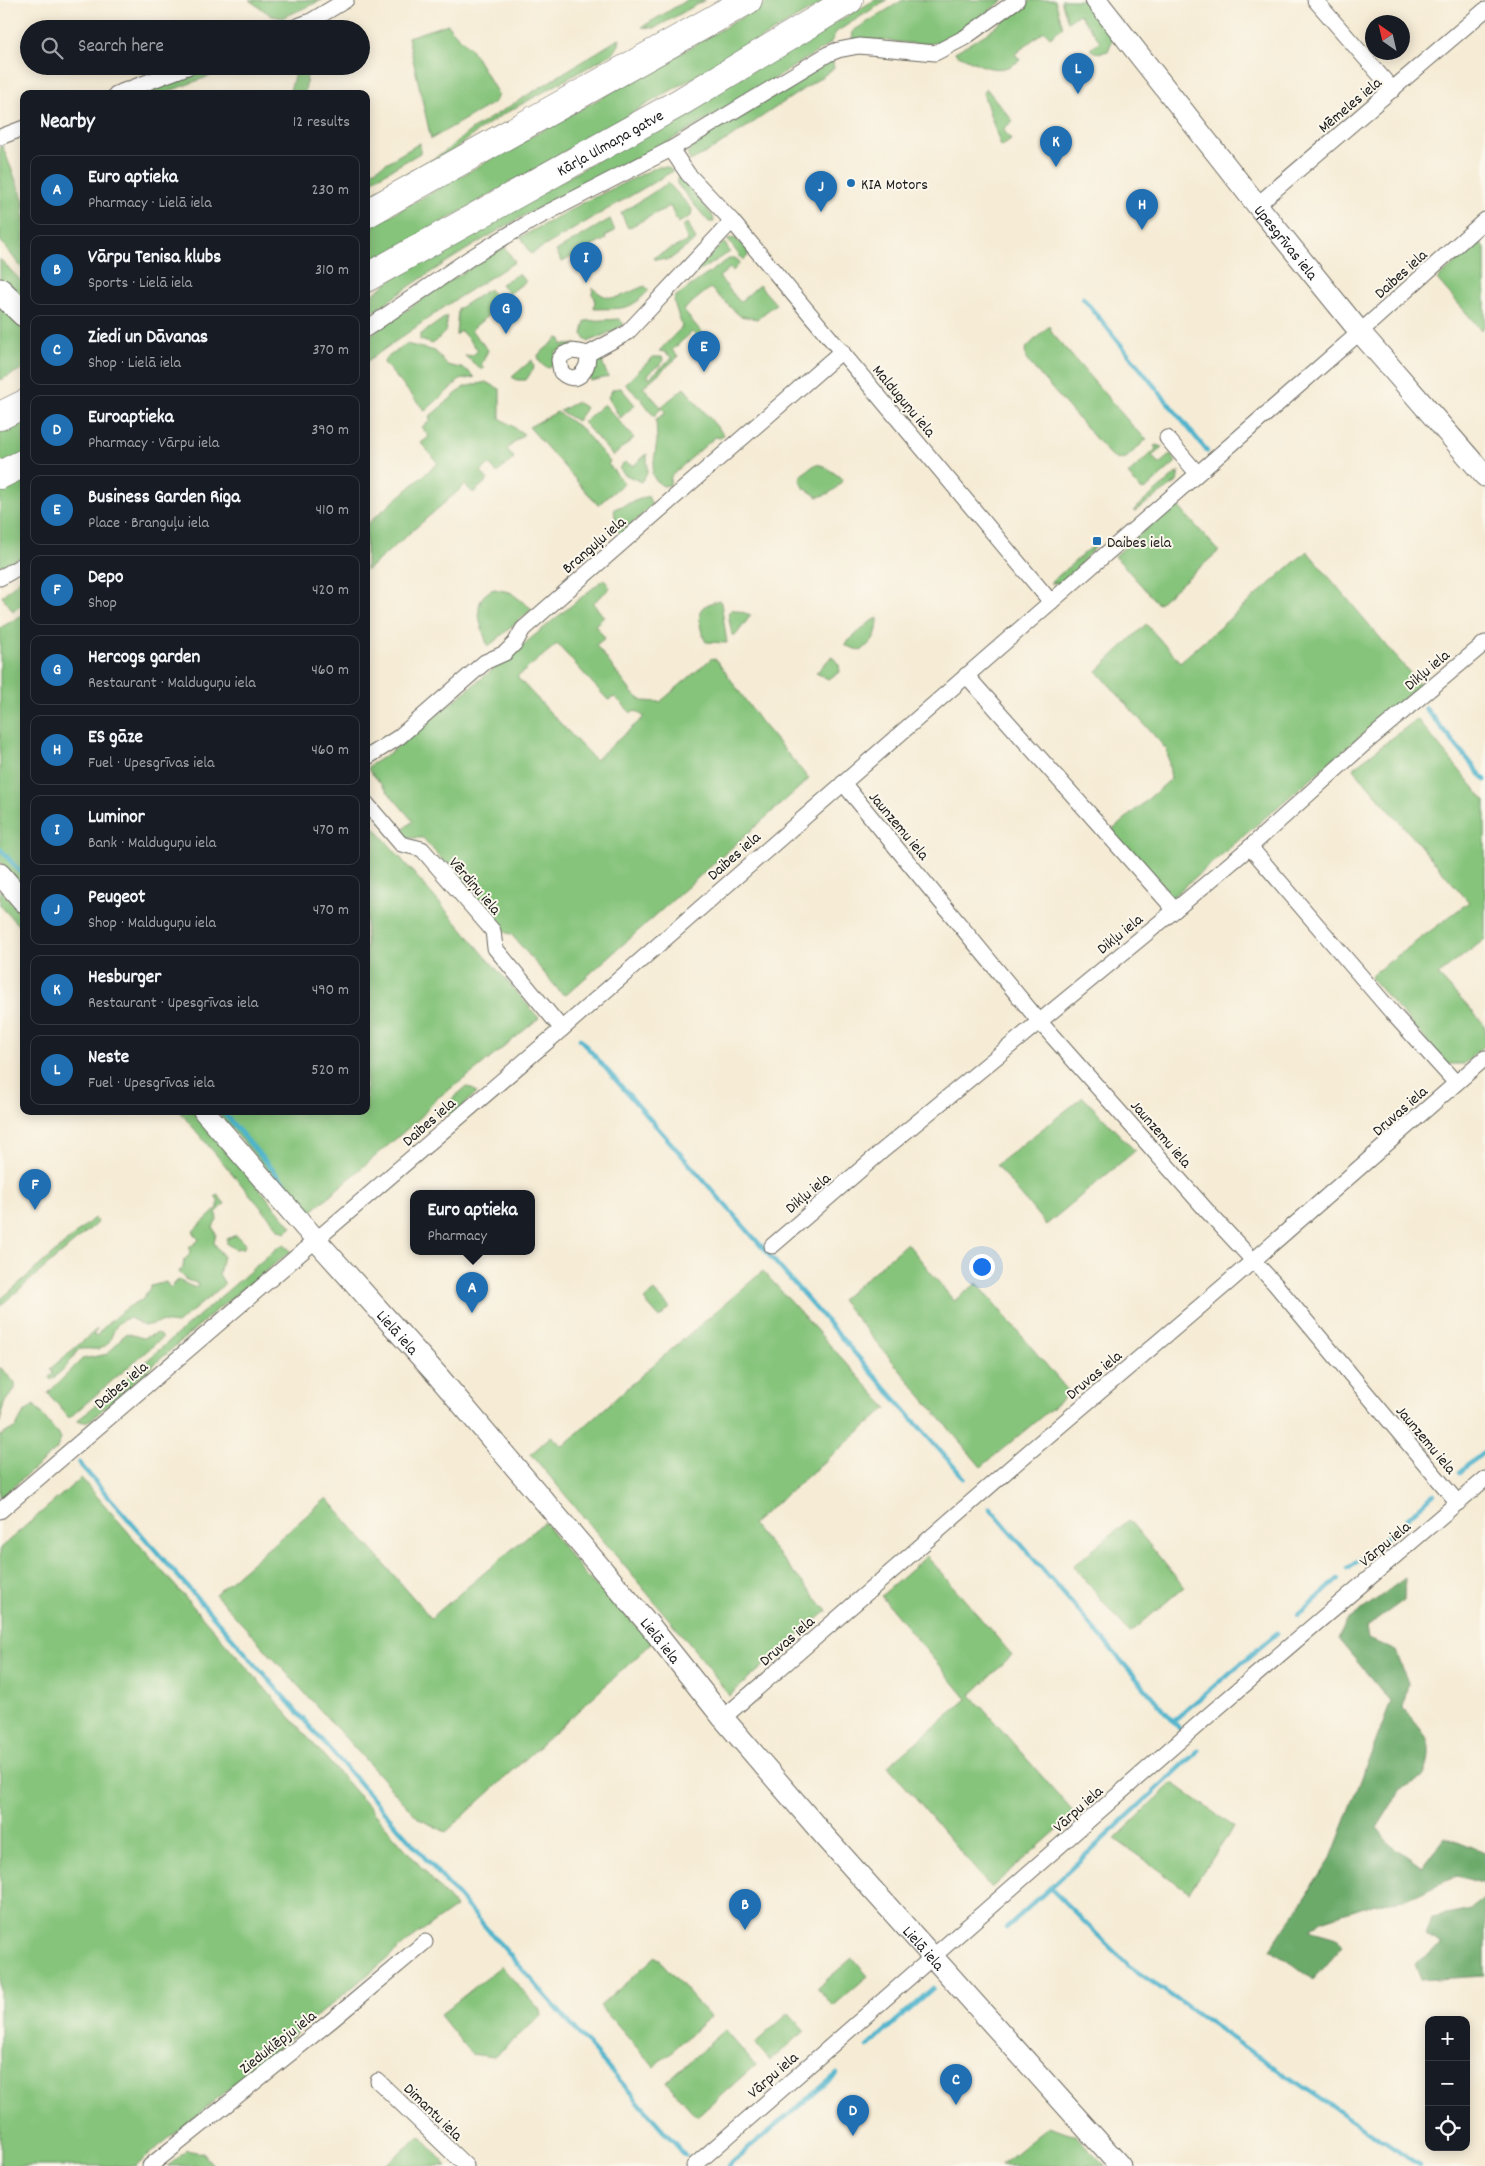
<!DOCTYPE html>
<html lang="en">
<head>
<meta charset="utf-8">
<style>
  :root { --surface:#171b24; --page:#20242c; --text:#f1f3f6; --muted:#9ea1a6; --line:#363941; --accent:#1f6fb2 }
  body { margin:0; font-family:Dekko,sans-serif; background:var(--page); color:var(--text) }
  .controls { position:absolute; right:15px; bottom:15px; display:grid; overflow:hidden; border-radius:10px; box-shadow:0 2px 12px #0003 }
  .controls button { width:45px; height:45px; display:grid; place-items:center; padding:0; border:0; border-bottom:1px solid var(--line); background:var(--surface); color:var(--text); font:25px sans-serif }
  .compass { position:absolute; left:1365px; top:15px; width:45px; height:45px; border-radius:50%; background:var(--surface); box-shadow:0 2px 12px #0003; rotate:326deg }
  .you { position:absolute; left:981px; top:1266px; width:18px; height:18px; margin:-12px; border:4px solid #fff; border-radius:50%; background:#1a73e8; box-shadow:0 0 0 8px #1a73e833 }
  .badge { display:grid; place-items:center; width:32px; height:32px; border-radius:50%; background:var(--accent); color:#fff; font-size:16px; font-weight:700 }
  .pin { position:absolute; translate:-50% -41px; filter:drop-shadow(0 1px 2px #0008) }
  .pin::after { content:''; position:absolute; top:26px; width:18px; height:15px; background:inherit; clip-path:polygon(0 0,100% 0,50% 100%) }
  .popup { position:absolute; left:410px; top:1190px; width:125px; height:65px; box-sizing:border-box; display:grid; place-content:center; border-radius:10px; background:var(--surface); filter:drop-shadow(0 1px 4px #0005); font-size:16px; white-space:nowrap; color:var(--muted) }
  .popup b { font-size:19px; color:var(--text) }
  .popup::after { content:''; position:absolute; left:50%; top:100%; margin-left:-10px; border:10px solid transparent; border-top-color:var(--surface) }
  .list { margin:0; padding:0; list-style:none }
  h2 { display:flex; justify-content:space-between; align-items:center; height:65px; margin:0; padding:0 20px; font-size:21px }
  h2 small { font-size:16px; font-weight:400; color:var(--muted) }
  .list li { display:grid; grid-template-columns:32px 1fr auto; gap:15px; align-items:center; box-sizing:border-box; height:70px; margin:0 10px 10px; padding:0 10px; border:1px solid var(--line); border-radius:10px }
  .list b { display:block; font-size:19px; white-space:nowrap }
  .list p { margin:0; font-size:16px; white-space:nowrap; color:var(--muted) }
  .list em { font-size:16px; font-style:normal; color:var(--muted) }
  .icon { flex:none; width:28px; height:28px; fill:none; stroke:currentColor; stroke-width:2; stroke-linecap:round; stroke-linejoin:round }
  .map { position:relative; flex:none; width:1485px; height:2166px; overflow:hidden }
  .search { position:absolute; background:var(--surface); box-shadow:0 2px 12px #0003; left:20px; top:20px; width:350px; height:55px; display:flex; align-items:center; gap:12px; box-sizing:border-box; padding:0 18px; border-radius:28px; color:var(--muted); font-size:19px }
  .panel { position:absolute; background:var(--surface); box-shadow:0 2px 12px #0003; left:20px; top:90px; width:350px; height:1025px; border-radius:10px }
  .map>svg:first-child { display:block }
  .green { fill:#86c47b; stroke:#51704c; fill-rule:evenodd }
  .forest { fill:#6caa6b; stroke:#446344 }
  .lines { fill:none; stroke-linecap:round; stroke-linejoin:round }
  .stream { stroke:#4eb4cc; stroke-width:4.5 }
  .street-casing { stroke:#68655d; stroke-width:17 }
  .secondary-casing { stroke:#68655d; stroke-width:23 }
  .primary-casing { stroke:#68655d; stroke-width:27 }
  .highway-casing { stroke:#68655d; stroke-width:29 }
  .street { stroke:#fff; stroke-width:15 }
  .secondary { stroke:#fff; stroke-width:21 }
  .primary { stroke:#fff; stroke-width:25 }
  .highway { stroke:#fff; stroke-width:28 }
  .poi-dot { fill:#1f6fb2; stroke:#fbf7ec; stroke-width:2 }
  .labels { text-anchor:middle; stroke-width:4; stroke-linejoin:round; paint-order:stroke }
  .street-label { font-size:16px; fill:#1c1c1c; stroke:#fbf7ec }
  .poi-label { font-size:16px; fill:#1c1c1c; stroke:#fbf7ec; text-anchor:start }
</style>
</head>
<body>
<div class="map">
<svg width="1485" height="2166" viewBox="0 0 1485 2166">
  <rect width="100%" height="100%" fill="#fbf7ec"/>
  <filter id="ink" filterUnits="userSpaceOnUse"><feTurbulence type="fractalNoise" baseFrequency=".02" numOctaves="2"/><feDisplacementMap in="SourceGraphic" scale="10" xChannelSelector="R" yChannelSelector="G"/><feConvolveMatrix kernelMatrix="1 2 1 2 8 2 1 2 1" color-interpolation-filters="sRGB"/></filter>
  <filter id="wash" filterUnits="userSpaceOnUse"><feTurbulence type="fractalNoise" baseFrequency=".0096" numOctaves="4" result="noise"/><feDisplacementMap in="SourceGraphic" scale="20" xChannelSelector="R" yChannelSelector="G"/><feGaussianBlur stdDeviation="1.12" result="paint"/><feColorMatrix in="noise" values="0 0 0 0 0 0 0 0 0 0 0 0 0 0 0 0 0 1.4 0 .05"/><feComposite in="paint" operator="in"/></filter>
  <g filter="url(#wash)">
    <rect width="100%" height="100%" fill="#f6ecd6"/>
    <g class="green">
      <path d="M249,0H322L282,18L272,16Z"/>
      <path d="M687,0H705L655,28L642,27Z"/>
      <path d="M771,0H828L366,266V229L676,56Z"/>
      <path d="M875,0H887L836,32L830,44C775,78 721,113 664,144C639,157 612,170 586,183C510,221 436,266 366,317V300L392,279Z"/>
      <path d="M903,0H1004C983,14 952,43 926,44C901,44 877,37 852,40L853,31Z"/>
      <path d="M1031,0H1055L1063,27L1050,37L1044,31L1015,54L1020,60C998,78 979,64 956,54L955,52L986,34Z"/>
      <path d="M1061,0H1086L1112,35V41L1108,51C1101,53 1095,54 1090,49L1100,41L1079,14L1068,22Z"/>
      <path d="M448,24L450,28L471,49L498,94L495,102L431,139L408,37Z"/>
      <path d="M620,38L619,45L612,54L502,115L478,131L451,152L366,200V197L443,153L471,130Z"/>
      <path d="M832,60L834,68L823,76L715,148L690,161L687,153L699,140Z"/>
      <path d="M215,66H236L162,94H145Z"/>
      <path d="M288,66H308L305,94H289L296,69Z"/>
      <path d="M986,88L1013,121L1003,129L1011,140L1001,147L983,93Z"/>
      <path d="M420,143V153L366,184V175Z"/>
      <path d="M2,145L24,201V271L0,240V146Z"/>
      <path d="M657,167H667L673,171L531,254L521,237L581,204Z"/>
      <path d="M680,177L713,216L714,222H709L677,184V179Z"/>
      <path d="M668,183L692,209L691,216L678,223L670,206L628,228L621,213Z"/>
      <path d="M610,219L615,231L605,236L606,239L562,262L556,251Z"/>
      <path d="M688,223L696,240L669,260L654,259V257L688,241L682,226Z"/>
      <path d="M735,238L748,250V256L743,260L727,239Z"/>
      <path d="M724,242L730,252L688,278Z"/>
      <path d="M1480,242L1485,248V326L1481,330L1437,279Z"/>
      <path d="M505,247L515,262L456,299L366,362V338L440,287Z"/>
      <path d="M730,258H735L740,262L733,271L730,268L719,277L740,302L759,285L776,304L757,319L740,316L710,288L683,310L704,335L699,339L692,332L672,350L678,357L643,387L661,407L684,388L724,435L720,438L715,437L671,476L670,485L663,486L656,481L652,474L657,441L656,419L666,413L662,408L654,416L641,399L625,384L653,357H662L664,360C660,367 652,368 648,375L649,378L672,358L665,352L659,351L682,327L674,302L675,297Z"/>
      <path d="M0,259L24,284V302L0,279Z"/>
      <path d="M518,274L526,281L509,294L501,284Z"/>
      <path d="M645,286L649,290C629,312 622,308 594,309L595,298L592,294L593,288C613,307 624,293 645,286Z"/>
      <path d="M489,289L496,298L493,301L498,307L471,330L488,350L481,366L484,367L482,370L465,356L473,355L478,350L461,331L456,335L458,309Z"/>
      <path d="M0,303L24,327V368L0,380Z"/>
      <path d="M447,316L446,331L433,344L420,340V335Z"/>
      <path d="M619,319L624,324C618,330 598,337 588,342L582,334L585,321Z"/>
      <path d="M1049,326L1052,333L1137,431L1147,439L1126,458L1118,460L1110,455L1026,359L1025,349Z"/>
      <path d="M558,338L561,339L562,345L577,344L556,352L552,366L549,368C542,366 539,363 538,355Z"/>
      <path d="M406,344L435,351L447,365L465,369L475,377L460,380L425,411L384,363L385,359Z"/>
      <path d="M598,357L601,359L608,377L591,381L589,377Z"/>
      <path d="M532,360L534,368L526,380H517L512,377Z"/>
      <path d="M486,382L500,389V418L524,434L507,449L514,458L497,473L489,464L481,472L488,480L473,493L465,485L366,571V525L438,463L421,443L429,437L422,427L431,420L429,417L464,387Z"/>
      <path d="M621,388L635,405L620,418L608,397L613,389Z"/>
      <path d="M576,402L586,408L577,421L560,411Z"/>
      <path d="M604,404L634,438L613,456L583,422Z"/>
      <path d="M557,412L582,429L610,462L608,464L624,483L598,505L529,427Z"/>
      <path d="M24,420V454L0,466V433Z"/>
      <path d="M1156,445L1163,447L1152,456L1159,464L1171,454L1176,462L1146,489L1141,490L1128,474L1156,449L1154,446Z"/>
      <path d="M647,454V473L641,482L624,474L619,468L625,462L633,466Z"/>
      <path d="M816,464L824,466L843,479C838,489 828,495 818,497L804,488L800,480L801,475Z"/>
      <path d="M1179,471L1177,482L1134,512V510Z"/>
      <path d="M24,473V555L0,569V485Z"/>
      <path d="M648,496L652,505L621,534L617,531L614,509Z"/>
      <path d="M1175,503L1219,551L1158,604L1115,556Z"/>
      <path d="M1095,544L1097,545L1067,579L1060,583H1050Z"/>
      <path d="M1307,551L1420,685L1170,899L1110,832L1171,779L1167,750L1097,671L1146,624L1180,662Z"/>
      <path d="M24,576V604L13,611L2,596Z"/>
      <path d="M604,579L610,588L593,603L604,617L595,625L605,638L596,645L633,694L643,701L660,702L712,658L717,660L760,721L809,779L566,995L561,993L511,934L506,933L475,897L481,891L475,884L466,887L423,838H406L401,831L413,821L368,769L369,766L391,752ZM557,644L608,700L615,697L631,713L636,711L644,717L595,760L517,677Z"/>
      <path d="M494,589L510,592L532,609L488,647C482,627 468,599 494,589Z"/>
      <path d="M719,600L721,603L727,643L706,642C702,637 697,617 701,610C703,605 714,602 719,600Z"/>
      <path d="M732,609L751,615L736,635H732L728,613Z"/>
      <path d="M24,614V889L0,861V628Z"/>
      <path d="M878,618C878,634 874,641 861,651L844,645L870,622Z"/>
      <path d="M832,656L839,665L840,672L828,679L816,673Z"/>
      <path d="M1417,719L1485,801V939L1438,975L1485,1025V1045L1464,1064H1447L1371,978L1373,974L1469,902L1353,768Z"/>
      <path d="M366,818L539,1018L475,1071L436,1099L421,1117L307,1215L216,1111H366Z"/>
      <path d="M0,889L24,916V932L0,905Z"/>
      <path d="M466,1087L472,1088L477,1093L451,1116L445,1110V1105Z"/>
      <path d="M1083,1097L1135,1151L1046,1225L996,1165Z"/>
      <path d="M179,1111H193L292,1227L286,1232L280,1230Z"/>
      <path d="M218,1195L225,1204L216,1213L217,1220L213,1227L216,1234L214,1243L223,1256L219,1274L225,1284L177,1324L161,1322L144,1326L130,1318C109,1321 116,1342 102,1348C95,1351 86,1347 78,1350L66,1367L51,1380L49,1377L53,1373L50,1369L97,1329L93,1336H97C101,1327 132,1302 142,1300L151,1286L166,1282L170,1288L178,1280L193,1287L198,1286L197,1283L186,1280L179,1271L183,1267L184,1260L190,1254L189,1248L199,1240L193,1231L218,1208V1200L215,1196Z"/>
      <path d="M94,1218L98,1222L0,1306V1300Z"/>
      <path d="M236,1235L245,1244L244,1248L235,1249L227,1244V1239Z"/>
      <path d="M907,1243L954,1301L977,1283L1070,1393L981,1467L841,1300Z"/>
      <path d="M284,1245L291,1251L213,1313L92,1419L85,1422L77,1421L278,1247Z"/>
      <path d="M763,1271L887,1408L752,1524L827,1611L729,1696L708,1666L531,1454L551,1436L563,1446L645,1372Z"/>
      <path d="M654,1291L670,1308L660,1318L644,1300Z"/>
      <path d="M126,1333L143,1338L158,1333L163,1337L69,1418L48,1393L82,1359L108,1354Z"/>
      <path d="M0,1367L15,1383V1389L4,1403L0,1423Z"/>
      <path d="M34,1405L59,1435L61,1439L56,1450L0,1498V1436L16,1427L23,1414Z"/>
      <path d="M81,1478L456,1907L416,1935L135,2166H0V1548Z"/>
      <path d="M327,1498L431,1618L544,1522L586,1576L653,1642L446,1832L419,1819L215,1594Z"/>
      <path d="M1129,1520L1184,1587L1130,1633L1073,1566Z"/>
      <path d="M927,1556L1012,1655L971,1695L1075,1814L991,1888L888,1766L967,1699L881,1596Z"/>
      <path d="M1173,1783L1234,1827L1189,1892L1115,1839Z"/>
      <path d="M656,1956L710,2017L654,2067L600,2006Z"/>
      <path d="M852,1958L868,1976L833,2006L817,1988Z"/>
      <path d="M501,1966L540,2010L541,2016L494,2057L471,2054L440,2015Z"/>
      <path d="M789,2013L805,2031L770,2061L755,2043Z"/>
      <path d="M725,2030L755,2065L697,2117L666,2082Z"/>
      <path d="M1049,2126L1075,2135L1106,2166H1000Z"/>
      <path d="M420,2136L447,2166H384Z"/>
      <path d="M187,2150L203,2153L214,2166H168Z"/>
    </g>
    <g class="forest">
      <path d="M1405,1578L1404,1600L1367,1627L1369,1639L1396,1651L1408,1683L1403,1708C1426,1736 1436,1740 1424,1777L1401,1789L1377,1828L1387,1842L1422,1867L1445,1837L1485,1853V1884L1457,1876L1407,1899L1375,1903L1322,1921L1309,1930L1337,1938L1343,1946L1313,1980L1271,1949L1331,1858L1391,1702L1338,1639L1347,1621Z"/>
      <path d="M1485,1896V1976L1421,1980L1415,1964L1442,1945L1425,1935L1431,1918L1471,1910Z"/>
    </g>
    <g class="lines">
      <g class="stream">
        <path d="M1083,298L1207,451"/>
        <path d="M1425,708L1485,780"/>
        <path d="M0,849L24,876"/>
        <path d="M580,1039L964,1478"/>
        <path d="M222,1111L298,1199"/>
        <path d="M79,1463L685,2155"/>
        <path d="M1460,1472L1485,1451"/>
        <path d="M990,1508L1179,1728"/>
        <path d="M1407,1518L1434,1494"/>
        <path d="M1348,1569L1398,1527"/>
        <path d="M1299,1615L1338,1579"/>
        <path d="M1173,1721L1277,1633"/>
        <path d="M1050,1888L1199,1750"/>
        <path d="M1006,1928L1050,1888L1129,1966L1259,2057L1420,2166"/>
        <path d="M867,2047L933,1988"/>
        <path d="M728,2166L837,2074"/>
      </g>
    </g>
  </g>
  <g filter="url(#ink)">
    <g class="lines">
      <defs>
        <g id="street">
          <path d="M1315,0L1393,90"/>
          <path d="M290,29L311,21L346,0"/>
          <path d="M116,94L190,66"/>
          <path d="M0,137L24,128"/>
          <path d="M671,149L688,174L732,221L1051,602"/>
          <path d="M1257,205L1485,10"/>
          <path d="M366,329L470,258L533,220L671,149L828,54L838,50L859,46L935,53L964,38L1017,0"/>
          <path d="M588,354C576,351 566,348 559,360L561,372C577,387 589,370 588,354L627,333L732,221"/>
          <path d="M1167,438L1197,473"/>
          <path d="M0,578L24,564"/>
          <path d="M966,675L1175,910"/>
          <path d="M366,758L399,737L485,662L505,653L515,643L523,629L842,351"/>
          <path d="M843,783L1039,1021L1208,1212L1275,1284L1458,1503"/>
          <path d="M366,803L401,844L422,849L493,931L495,948L562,1029"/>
          <path d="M1250,847L1396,1017L1456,1083"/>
          <path d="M772,1246L881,1152L1175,910L1250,847L1363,745L1485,643"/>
          <path d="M0,1511L562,1029L1360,332L1485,220"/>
          <path d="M723,1718L1023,1457L1231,1280L1485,1058"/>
          <path d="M378,2081L466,2166"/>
          <path d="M150,2166L332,2020L425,1942"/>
          <path d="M694,2166L1209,1715L1485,1479"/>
        </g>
        <g id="secondary">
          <path id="s1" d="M1096,0L1257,205L1360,332L1485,476"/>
          <path d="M0,874L24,902"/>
          <path id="s2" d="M204,1111L316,1240L438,1376L651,1627L723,1718L821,1832L1120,2166"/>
        </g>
        <path id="primary" d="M0,291L24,314"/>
        <g id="highway">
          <path d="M366,214L748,0"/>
          <path id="s3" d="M366,278L679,103L849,0"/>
          <path d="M0,416L24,404"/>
          <path d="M0,475L24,463"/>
        </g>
      </defs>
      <use href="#street" class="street-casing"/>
      <use href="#secondary" class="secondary-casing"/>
      <use href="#primary" class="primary-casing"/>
      <use href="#highway" class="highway-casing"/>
      <use href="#street" class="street"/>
      <use href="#secondary" class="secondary"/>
      <use href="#primary" class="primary"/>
      <use href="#highway" class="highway"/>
    </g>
  </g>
  <g class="poi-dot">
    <circle cx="851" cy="183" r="5"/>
    <rect x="1092" y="536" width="10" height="10" rx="2.5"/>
  </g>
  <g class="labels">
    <g class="street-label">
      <text transform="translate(1349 104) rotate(-40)" y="6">Mēmeles iela</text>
      <text dy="6" stroke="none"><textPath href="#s3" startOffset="279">Kārļa Ulmaņa gatve</textPath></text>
      <text dy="6" stroke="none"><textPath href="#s1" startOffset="308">Upesgrīvas iela</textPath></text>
      <text transform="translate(1400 273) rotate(-42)" y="6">Daibes iela</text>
      <text transform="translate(905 400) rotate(50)" y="6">Malduguņu iela</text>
      <text transform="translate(593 544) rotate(-41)" y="6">Branguļu iela</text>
      <text transform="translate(1426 669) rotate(-40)" y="6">Dikļu iela</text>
      <text transform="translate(900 825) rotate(50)" y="6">Jaunzemu iela</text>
      <text transform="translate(733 855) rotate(-41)" y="6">Daibes iela</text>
      <text transform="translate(476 885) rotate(49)" y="6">Vērdiņu iela</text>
      <text transform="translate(1119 933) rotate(-39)" y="6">Dikļu iela</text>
      <text transform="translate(1399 1110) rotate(-41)" y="6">Druvas iela</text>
      <text transform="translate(428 1121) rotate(-41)" y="6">Daibes iela</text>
      <text transform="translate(1162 1133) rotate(49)" y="6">Jaunzemu iela</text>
      <text transform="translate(807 1192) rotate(-40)" y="6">Dikļu iela</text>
      <text dy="6" stroke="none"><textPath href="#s2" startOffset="294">Lielā iela</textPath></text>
      <text transform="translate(1093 1374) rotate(-40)" y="6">Druvas iela</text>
      <text transform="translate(120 1384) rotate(-40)" y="6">Daibes iela</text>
      <text transform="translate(1427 1439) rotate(50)" y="6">Jaunzemu iela</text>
      <text transform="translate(1384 1543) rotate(-40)" y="6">Vārpu iela</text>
      <text dy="6" stroke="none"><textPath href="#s2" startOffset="699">Lielā iela</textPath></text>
      <text transform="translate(786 1640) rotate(-41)" y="6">Druvas iela</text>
      <text transform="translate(1077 1808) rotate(-42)" y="6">Vārpu iela</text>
      <text dy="6" stroke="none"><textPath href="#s2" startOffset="1104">Lielā iela</textPath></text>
      <text transform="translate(277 2041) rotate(-38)" y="6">Zieduklēpju iela</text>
      <text transform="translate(772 2074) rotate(-41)" y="6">Vārpu iela</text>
      <text transform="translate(434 2111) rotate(44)" y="6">Dimantu iela</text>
    </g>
    <g class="poi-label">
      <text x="861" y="189">KIA Motors</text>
      <text x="1107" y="547">Daibes iela</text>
    </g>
  </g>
</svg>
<div class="controls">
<button>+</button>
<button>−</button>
<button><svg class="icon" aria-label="locate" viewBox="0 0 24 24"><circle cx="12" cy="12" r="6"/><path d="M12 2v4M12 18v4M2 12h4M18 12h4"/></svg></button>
</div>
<svg class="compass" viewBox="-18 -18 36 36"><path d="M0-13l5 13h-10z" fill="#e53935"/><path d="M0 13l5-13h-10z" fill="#9ea1a6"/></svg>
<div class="you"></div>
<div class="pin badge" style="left:472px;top:1313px">A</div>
<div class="popup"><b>Euro aptieka</b>Pharmacy</div>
<div class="pin badge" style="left:745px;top:1930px">B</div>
<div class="pin badge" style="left:956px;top:2105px">C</div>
<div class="pin badge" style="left:853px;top:2136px">D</div>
<div class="pin badge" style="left:704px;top:372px">E</div>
<div class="pin badge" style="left:35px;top:1210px">F</div>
<div class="pin badge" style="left:506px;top:334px">G</div>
<div class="pin badge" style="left:1142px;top:230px">H</div>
<div class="pin badge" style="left:586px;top:283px">I</div>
<div class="pin badge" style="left:821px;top:212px">J</div>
<div class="pin badge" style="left:1056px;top:167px">K</div>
<div class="pin badge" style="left:1078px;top:94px">L</div>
<div class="search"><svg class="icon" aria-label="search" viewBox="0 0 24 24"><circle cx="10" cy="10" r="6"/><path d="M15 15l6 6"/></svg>Search here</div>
<section class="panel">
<h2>Nearby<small>12 results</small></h2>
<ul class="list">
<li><span class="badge">A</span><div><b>Euro aptieka</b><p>Pharmacy · Lielā iela</p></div><em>230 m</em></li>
<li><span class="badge">B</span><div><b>Vārpu Tenisa klubs</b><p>Sports · Lielā iela</p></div><em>310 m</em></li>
<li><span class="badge">C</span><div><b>Ziedi un Dāvanas</b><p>Shop · Lielā iela</p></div><em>370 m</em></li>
<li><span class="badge">D</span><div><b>Euroaptieka</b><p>Pharmacy · Vārpu iela</p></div><em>390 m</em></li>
<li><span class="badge">E</span><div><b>Business Garden Riga</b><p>Place · Branguļu iela</p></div><em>410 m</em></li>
<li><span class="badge">F</span><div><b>Depo</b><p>Shop</p></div><em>420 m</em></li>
<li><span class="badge">G</span><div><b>Hercogs garden</b><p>Restaurant · Malduguņu iela</p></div><em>460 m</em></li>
<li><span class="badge">H</span><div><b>ES gāze</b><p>Fuel · Upesgrīvas iela</p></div><em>460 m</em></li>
<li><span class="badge">I</span><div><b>Luminor</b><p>Bank · Malduguņu iela</p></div><em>470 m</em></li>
<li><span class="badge">J</span><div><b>Peugeot</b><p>Shop · Malduguņu iela</p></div><em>470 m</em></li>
<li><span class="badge">K</span><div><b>Hesburger</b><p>Restaurant · Upesgrīvas iela</p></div><em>490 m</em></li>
<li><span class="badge">L</span><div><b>Neste</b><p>Fuel · Upesgrīvas iela</p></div><em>520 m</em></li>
</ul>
</section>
</div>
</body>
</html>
